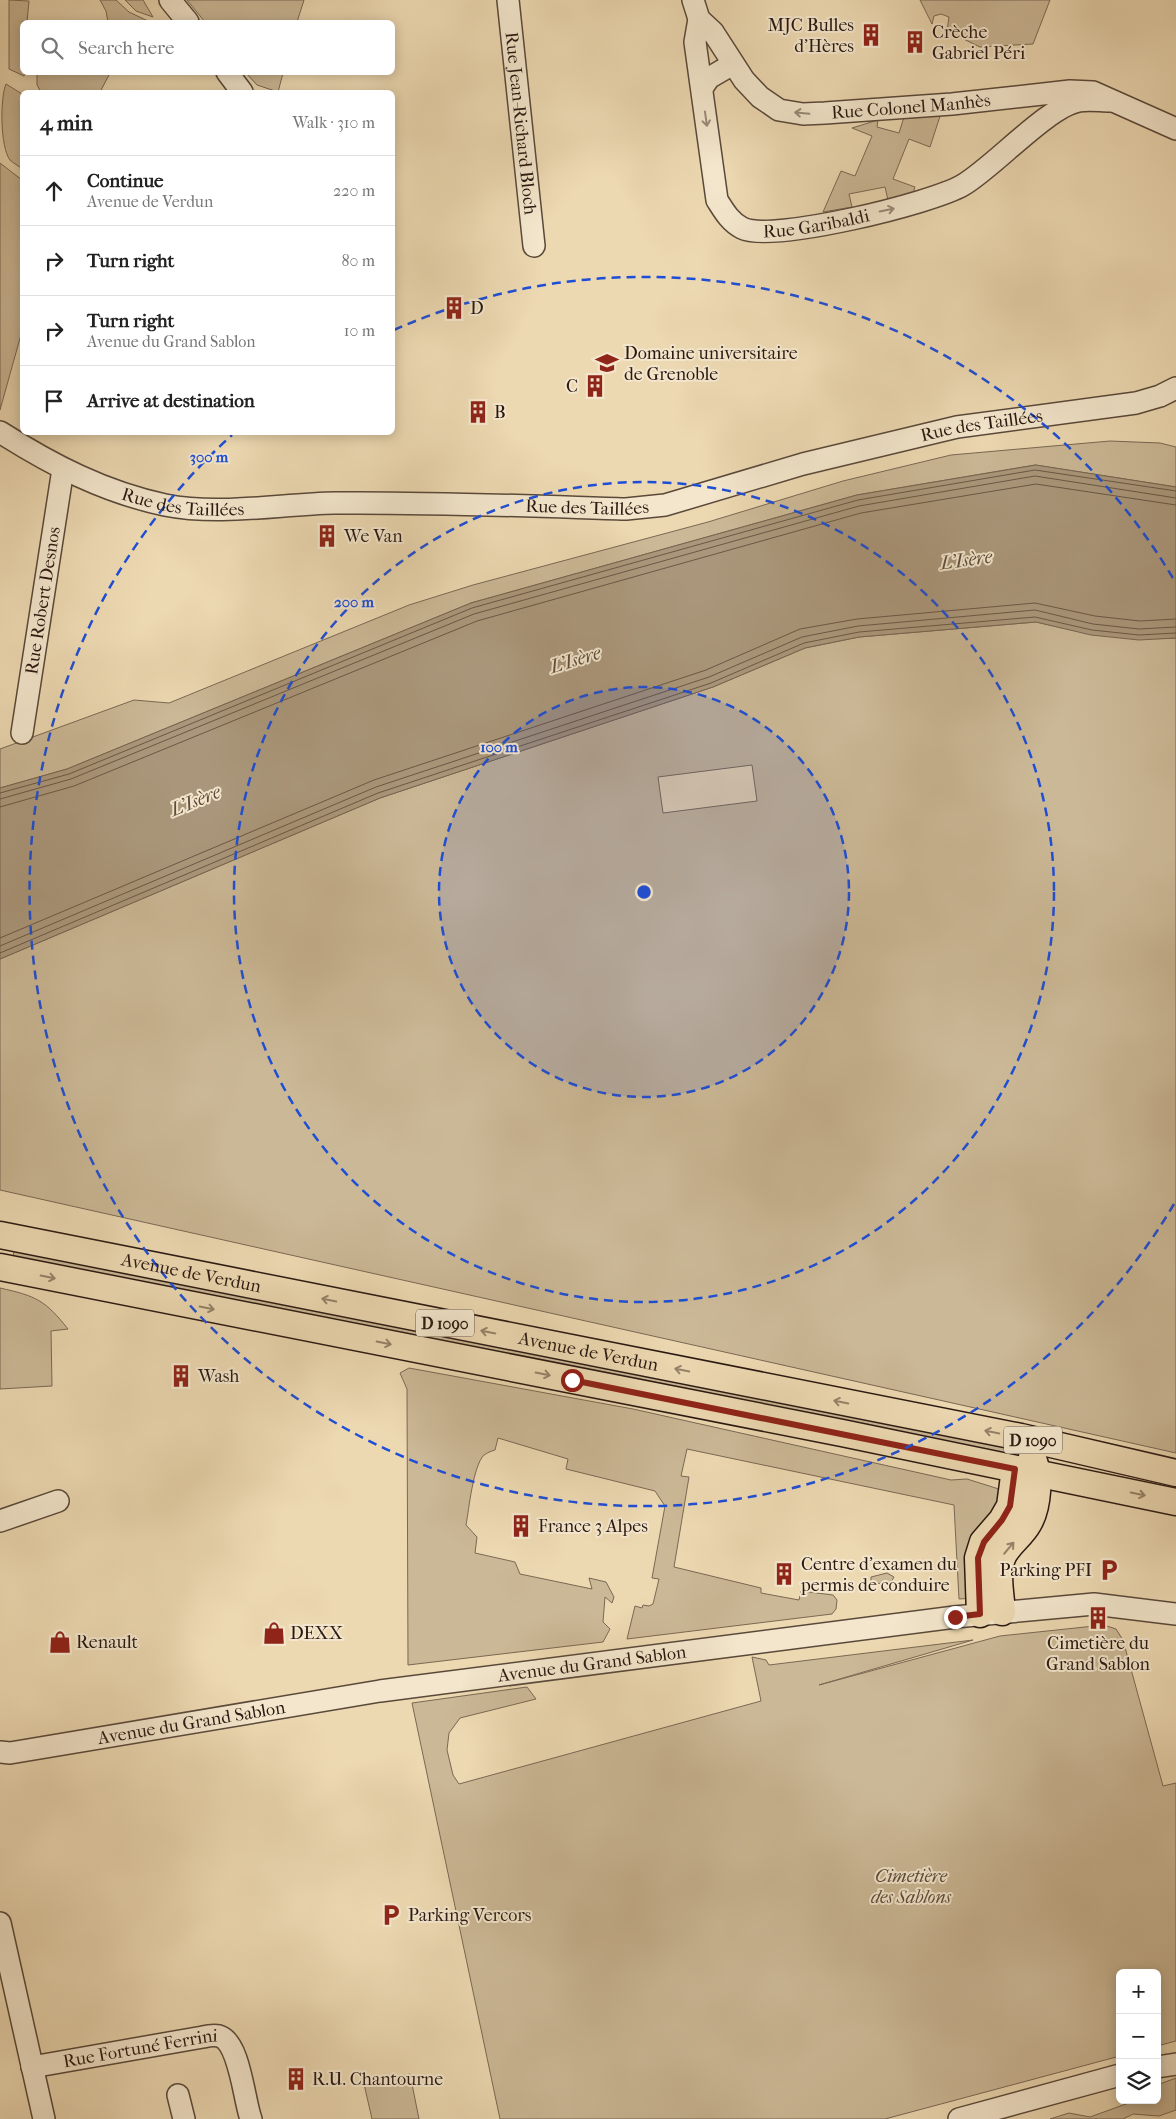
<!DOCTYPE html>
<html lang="en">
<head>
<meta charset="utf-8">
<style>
  :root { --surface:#fff; --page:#f2f2f2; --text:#222; --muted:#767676; --line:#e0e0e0 }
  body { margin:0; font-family:"IM FELL French Canon",serif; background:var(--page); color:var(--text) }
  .controls { position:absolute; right:15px; bottom:15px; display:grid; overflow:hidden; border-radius:8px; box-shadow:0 2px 12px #0003 }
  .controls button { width:45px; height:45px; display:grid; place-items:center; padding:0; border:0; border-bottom:1px solid var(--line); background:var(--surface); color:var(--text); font:25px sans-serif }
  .stop { position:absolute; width:15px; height:15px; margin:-11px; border:4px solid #8f2418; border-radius:50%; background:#fff }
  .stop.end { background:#8f2418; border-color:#fff; box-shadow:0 1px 5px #0008 }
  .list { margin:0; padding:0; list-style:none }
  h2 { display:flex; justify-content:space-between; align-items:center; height:65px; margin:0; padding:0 20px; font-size:21px }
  h2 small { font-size:16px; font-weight:400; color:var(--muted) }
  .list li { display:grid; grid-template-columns:32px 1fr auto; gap:15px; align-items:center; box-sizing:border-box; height:70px; padding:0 20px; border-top:1px solid var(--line) }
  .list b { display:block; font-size:19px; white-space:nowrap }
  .list p { margin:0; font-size:16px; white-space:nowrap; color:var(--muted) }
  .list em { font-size:16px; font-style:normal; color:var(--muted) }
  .icon { flex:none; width:28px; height:28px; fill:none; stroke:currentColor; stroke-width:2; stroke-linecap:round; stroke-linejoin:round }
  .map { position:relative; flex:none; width:1176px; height:2119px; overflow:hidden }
  .search { position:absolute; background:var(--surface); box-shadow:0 2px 12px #0003; left:20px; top:20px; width:375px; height:55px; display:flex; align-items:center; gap:12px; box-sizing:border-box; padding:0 18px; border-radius:8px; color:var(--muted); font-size:19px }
  .panel { position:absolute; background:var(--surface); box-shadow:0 2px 12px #0003; left:20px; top:90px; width:375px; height:345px; border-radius:8px }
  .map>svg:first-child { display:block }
  .green { fill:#cbb896; stroke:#7a6854; fill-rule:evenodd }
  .water { fill:#aa977b; stroke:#776551 }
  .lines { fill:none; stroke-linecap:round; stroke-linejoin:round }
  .shore { stroke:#6a5846; stroke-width:1 }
  .minor-casing { stroke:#5a493a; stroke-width:24 }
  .major-casing { stroke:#2a1912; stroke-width:29 }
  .minor { stroke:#f3e6cc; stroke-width:21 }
  .major { stroke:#ecd8b1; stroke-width:26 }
  .oneway { stroke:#998a78 }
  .oneway2 { stroke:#958269 }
  .route { stroke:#8f2418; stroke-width:6 }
  .ring { fill:none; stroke:#1d4ed8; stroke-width:2.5; stroke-dasharray:9 6 }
  .labels { text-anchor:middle; stroke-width:4; stroke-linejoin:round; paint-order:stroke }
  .shield { fill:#f3e6cc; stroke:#66564a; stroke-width:1 }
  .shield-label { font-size:16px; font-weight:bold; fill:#2a1912 }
  .poi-label { font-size:18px; fill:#2a1912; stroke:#f3e6cc; text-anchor:start }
  .street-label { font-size:18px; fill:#2a1912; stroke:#f3e6cc }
  .park-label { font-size:18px; font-style:italic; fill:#5a493a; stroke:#f3e6cc }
  .water-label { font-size:19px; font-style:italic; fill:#5d4b3c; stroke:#f3e6cc }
  .centre { fill:#1d4ed8; stroke:#f3e6cc; stroke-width:2.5 }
  .ring-label { font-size:15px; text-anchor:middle; font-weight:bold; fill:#1d4ed8; stroke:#f3e6cc; stroke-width:4; stroke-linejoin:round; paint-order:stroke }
</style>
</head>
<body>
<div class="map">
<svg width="1176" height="2119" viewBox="0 0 1176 2119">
  <rect width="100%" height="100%" fill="#ecd8b1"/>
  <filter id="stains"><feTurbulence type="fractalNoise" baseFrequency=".004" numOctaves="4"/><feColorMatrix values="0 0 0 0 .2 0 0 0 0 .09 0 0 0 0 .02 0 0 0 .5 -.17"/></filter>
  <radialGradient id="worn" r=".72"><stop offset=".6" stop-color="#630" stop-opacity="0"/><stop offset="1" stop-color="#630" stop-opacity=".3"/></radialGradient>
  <g class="green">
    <path d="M9,0L29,1L27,22H22V72L25,73L24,76L9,69Z"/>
    <path d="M100,0H116L129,12L150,22H108L106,11Z"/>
    <path d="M125,0H143L153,17L136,11Z"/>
    <path d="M187,0H304L297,22H205Z"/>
    <path d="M920,0H1050L1033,44L980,47L947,31L949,17L941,14L934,16L932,24Z"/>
    <path d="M37,73V72L110,73L100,92H41L37,85Z"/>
    <path d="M246,73H283L278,92L257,85Z"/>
    <path d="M6,84L22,94V169C19,166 13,163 10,160C0,147 0,98 6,84Z"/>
    <path d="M941,113L930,147L909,139L893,179L915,187L912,196L888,200L885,187L849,194L852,207L823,212L841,171L855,176L872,136L852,128L878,120L877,127L899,133L904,117Z"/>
    <path d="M0,163L22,180V331L0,410Z"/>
    <path d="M1110,441L1160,443L1176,447V487L1035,465L857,495L471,603L67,769L0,788V749L134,700L169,703L409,605L473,585L708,522L843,481L951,455Z"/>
    <path d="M1036,622C1085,633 1125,641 1176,638V1453L0,1190V959L380,798L713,687L805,648L859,637ZM752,765L757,801L663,813L658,777Z"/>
    <path d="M14,1250L1010,1445L1018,1450L1020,1457L13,1258Z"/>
    <path d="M0,1288C36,1296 45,1300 68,1329L51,1331L52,1386L0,1389Z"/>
    <path d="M409,1368L633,1409L951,1480L967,1479L1002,1490L975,1598L959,1599L954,1505L687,1449L681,1476L689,1477L674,1567L761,1588V1593L799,1600L801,1591L833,1595L837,1600L836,1609L832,1614L627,1639L635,1606L642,1608L643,1605L649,1606L653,1604L659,1579L652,1578L665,1506L655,1491L566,1469L568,1459L498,1438L495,1450C491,1451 487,1453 484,1455C473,1466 469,1509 466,1525L477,1537L475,1553L515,1562L520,1574L592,1589L589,1578L606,1582L614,1597L612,1603L605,1597L603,1622L610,1629L603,1642L408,1665L407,1389L400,1373Z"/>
    <path d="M887,1573L894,1577L891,1582L874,1584L871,1581V1577Z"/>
    <path d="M1104,1625L1116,1629L1123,1640L1163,1786L1176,1783V2041L1157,2046V1973H1120V2056L885,2119H500L412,1703L527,1687L536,1699L460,1718L449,1733L447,1750L453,1775L459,1784L761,1701L752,1657L766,1660L769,1665L973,1640L819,1685L1000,1636Z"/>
    <path d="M410,2074L419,2119H372L364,2084Z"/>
    <path d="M1176,2078V2110L1159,2116L1133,2114L1123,2119H1050L1069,2113L1090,2117L1137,2100H1157V2085Z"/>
  </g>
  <path class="water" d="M1036,465L1176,487V638L1139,640L1091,635L1036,622L859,637L805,648L713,687L380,798L0,959V788L67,769L471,603L857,495Z"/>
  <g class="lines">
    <g class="shore">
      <path d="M0,793L69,774L472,608L858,500L1035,470L1176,491"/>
      <path d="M0,799L71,779L474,614L859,506L1035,476L1176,498"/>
      <path d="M0,807L74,786L477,621L861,513L1036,484L1176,505"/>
      <path d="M0,938L374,780L706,670L800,629L857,619L1035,603L1095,616L1140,621L1176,619"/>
      <path d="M0,946L376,787L709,677L802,637L858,626L1035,610L1093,624L1139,629L1176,627"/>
      <path d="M0,953L378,793L711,683L804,643L859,632L1035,617L1092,630L1139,635L1176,633"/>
    </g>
    <defs>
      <g id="minor">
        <path d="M170,0L188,22"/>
        <path id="s1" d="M508,0L534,246"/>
        <path id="s2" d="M693,0L699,19L713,32L744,80L760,97L779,110L803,114L825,113L952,104L1070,91L1093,92L1176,129"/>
        <path id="s3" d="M699,19L695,42L717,200C724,211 730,222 742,228C771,243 933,203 963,185C995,166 1047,107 1079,101C1089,99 1100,101 1110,101"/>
        <path d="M227,72L242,92"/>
        <path d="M702,88L709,78L733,64"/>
        <path id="s4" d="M0,432C52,465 104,492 165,505C220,516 280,504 335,503C432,502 529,506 626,509L665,505L803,464L957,427L1136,403L1160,396L1176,388"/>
        <path id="s5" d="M22,733L63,469"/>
        <path d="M0,1521L58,1501"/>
        <path id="s6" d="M0,1752L10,1753L380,1691L955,1617L1094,1604L1176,1614"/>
        <path d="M0,1923L44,2119"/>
        <path id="s7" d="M32,2067L203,2037C207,2036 215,2035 219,2036C240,2042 244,2101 251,2119"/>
        <path d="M1157,2067L1176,2064"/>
        <path d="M178,2095L184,2119"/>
        <path d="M959,2119L1120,2075"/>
      </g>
      <g id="major">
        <path id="s8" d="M0,1235L1021,1437L1176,1473"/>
        <path d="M0,1267L842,1433L1176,1502"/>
        <path d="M1002,1612C1001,1595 995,1570 1004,1554C1010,1543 1022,1535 1028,1524C1038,1508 1041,1473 1032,1457"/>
        <path d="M980,1614L978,1558L983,1542L1002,1520L1010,1506L1015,1469"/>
      </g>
    </defs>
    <use href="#minor" class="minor-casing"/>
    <use href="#major" class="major-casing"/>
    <use href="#minor" class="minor"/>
    <use href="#major" class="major"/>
  </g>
  <defs><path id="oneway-shaft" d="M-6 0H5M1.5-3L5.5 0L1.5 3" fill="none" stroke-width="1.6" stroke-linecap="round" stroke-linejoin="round" transform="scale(1.25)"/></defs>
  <g class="oneway">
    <use href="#oneway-shaft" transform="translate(802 113) rotate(-175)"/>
    <use href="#oneway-shaft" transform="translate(706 119) rotate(82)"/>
    <use href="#oneway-shaft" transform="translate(887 210) rotate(-12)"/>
  </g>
  <g class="oneway2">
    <use href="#oneway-shaft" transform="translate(48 1277) rotate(11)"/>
    <use href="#oneway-shaft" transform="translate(329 1300) rotate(-169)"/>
    <use href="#oneway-shaft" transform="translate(207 1308) rotate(11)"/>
    <use href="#oneway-shaft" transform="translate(488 1332) rotate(-169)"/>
    <use href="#oneway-shaft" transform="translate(384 1343) rotate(11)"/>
    <use href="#oneway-shaft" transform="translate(682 1370) rotate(-169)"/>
    <use href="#oneway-shaft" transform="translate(543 1374) rotate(11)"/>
    <use href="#oneway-shaft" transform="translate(841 1402) rotate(-169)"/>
    <use href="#oneway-shaft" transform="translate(992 1432) rotate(-169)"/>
    <use href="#oneway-shaft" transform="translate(1138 1494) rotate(12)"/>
    <use href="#oneway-shaft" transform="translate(1009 1548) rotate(-50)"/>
  </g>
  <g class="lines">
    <path class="route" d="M572,1380L1015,1469L1010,1506L1002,1520L984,1542L978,1558L980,1614L955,1617"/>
  </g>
  <circle cx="644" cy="892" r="205" fill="#1d4ed8" fill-opacity=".12"/>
  <g class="ring">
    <circle cx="644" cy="892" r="205"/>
    <circle cx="644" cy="892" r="410"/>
    <path d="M1174 1204A615 615 0 1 1 232 435M394 330A615 615 0 0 1 1174 580"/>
  </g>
  <defs>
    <symbol id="building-bare" viewBox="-9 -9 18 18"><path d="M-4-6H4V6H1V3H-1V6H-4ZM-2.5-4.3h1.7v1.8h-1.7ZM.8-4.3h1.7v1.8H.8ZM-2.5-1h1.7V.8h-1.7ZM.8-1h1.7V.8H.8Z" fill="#8f2418" stroke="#f3e6cc" stroke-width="2.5" paint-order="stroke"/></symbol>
    <symbol id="university-bare" viewBox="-9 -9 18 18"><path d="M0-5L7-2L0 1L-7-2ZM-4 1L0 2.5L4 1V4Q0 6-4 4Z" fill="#8f2418" stroke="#f3e6cc" stroke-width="2.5" paint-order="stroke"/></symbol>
    <symbol id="parking-bare" viewBox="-9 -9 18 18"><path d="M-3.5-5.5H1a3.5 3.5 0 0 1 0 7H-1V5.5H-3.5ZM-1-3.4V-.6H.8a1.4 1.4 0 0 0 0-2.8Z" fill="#8f2418" stroke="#f3e6cc" stroke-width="2.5" paint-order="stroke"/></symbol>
    <symbol id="shop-bare" viewBox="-9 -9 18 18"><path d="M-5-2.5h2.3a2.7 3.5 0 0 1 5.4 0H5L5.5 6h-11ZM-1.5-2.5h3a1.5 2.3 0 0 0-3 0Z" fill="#8f2418" stroke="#f3e6cc" stroke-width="2.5" paint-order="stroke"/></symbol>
  </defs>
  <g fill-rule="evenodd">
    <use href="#building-bare" x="855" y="19" width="32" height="32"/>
    <use href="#building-bare" x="899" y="26" width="32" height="32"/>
    <use href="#building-bare" x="438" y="292" width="32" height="32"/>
    <use href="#university-bare" x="591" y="347" width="32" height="32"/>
    <use href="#building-bare" x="579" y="370" width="32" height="32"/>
    <use href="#building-bare" x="462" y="396" width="32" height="32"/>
    <use href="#building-bare" x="311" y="520" width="32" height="32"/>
    <use href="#building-bare" x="165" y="1360" width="32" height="32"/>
    <use href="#building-bare" x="505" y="1510" width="32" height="32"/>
    <use href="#parking-bare" x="1093" y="1554" width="32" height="32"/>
    <use href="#building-bare" x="768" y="1558" width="32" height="32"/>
    <use href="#building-bare" x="1082" y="1602" width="32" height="32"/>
    <use href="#shop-bare" x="258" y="1617" width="32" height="32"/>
    <use href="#shop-bare" x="44" y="1626" width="32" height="32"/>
    <use href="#parking-bare" x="375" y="1899" width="32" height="32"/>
    <use href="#building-bare" x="280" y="2063" width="32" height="32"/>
  </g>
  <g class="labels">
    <g class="shield">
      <rect x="416" y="1309.5" width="58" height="27" rx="4"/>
      <rect x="1004" y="1426.5" width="58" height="27" rx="4"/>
    </g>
    <g class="shield-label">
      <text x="445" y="1329">D 1090</text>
      <text x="1033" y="1446">D 1090</text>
    </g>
    <g class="poi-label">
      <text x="854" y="31" text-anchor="end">MJC Bulles<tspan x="854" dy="21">d'Hères</tspan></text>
      <text x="932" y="38">Crèche<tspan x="932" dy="21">Gabriel Péri</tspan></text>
      <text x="470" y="314">D</text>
      <text x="624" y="359">Domaine universitaire<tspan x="624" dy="21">de Grenoble</tspan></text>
      <text x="578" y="392" text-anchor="end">C</text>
      <text x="494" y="418">B</text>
      <text x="344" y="542">We Van</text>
      <text x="198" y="1382">Wash</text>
      <text x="538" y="1532">France 3 Alpes</text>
      <text x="801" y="1570">Centre d'examen du<tspan x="801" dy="21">permis de conduire</tspan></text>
      <text x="1092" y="1576" text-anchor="end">Parking PFI</text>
      <text x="290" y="1639">DEXX</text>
      <text x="76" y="1648">Renault</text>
      <text x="1098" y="1649" text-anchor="middle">Cimetière du<tspan x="1098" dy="21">Grand Sablon</tspan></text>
      <text x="408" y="1921">Parking Vercors</text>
      <text x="312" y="2085">R.U. Chantourne</text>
    </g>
    <g class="street-label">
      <text dy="6" stroke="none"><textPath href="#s2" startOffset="275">Rue Colonel Manhès</textPath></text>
      <text dy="6" stroke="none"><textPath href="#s1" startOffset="124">Rue Jean-Richard Bloch</textPath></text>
      <text dy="6" stroke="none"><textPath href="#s3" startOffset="296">Rue Garibaldi</textPath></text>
      <text dy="6" stroke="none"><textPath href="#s4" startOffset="1009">Rue des Taillées</textPath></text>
      <text dy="6" stroke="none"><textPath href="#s4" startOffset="199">Rue des Taillées</textPath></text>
      <text dy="6" stroke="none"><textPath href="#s4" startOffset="604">Rue des Taillées</textPath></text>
      <text dy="6" stroke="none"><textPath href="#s5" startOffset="134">Rue Robert Desnos</textPath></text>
      <text dy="6" stroke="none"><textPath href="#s8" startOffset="195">Avenue de Verdun</textPath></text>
      <text dy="6" stroke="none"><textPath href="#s8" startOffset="600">Avenue de Verdun</textPath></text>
      <text dy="6" stroke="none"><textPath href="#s6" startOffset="599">Avenue du Grand Sablon</textPath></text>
      <text dy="6" stroke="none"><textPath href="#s6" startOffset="194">Avenue du Grand Sablon</textPath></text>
      <text dy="6" stroke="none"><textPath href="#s7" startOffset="110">Rue Fortuné Ferrini</textPath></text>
    </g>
    <g class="park-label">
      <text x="911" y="1882">Cimetière<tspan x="911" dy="21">des Sablons</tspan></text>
    </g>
    <g class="water-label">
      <text transform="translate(966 559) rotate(-8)" y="7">L'Isère</text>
      <text transform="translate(575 659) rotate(-17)" y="7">L'Isère</text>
      <text transform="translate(195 800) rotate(-22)" y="7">L'Isère</text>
    </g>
  </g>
  <circle cx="644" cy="892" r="8" class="centre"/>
  <g class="ring-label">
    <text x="209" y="462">300 m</text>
    <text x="354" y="607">200 m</text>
    <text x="499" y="752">100 m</text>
  </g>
  <rect width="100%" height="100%" filter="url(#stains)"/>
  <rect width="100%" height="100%" fill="url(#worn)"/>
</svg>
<div class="controls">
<button>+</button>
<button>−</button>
<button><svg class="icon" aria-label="layers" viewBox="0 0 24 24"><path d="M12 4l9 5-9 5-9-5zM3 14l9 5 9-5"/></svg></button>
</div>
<div class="stop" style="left:572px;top:1380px"></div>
<div class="stop end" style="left:955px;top:1617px"></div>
<div class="search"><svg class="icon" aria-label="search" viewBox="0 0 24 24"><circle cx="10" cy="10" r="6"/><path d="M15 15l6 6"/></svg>Search here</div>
<section class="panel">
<h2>4 min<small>Walk · 310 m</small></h2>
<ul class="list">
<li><svg class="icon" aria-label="ahead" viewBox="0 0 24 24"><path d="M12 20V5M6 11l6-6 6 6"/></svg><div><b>Continue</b><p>Avenue de Verdun</p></div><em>220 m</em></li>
<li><svg class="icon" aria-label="right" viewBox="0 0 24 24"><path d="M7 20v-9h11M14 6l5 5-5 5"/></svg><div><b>Turn right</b></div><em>80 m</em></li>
<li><svg class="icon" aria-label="right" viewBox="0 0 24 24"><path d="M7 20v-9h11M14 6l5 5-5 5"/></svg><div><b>Turn right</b><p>Avenue du Grand Sablon</p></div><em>10 m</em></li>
<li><svg class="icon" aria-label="arrive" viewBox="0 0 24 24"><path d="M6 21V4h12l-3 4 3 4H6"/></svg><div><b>Arrive at destination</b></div></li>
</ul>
</section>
</div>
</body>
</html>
